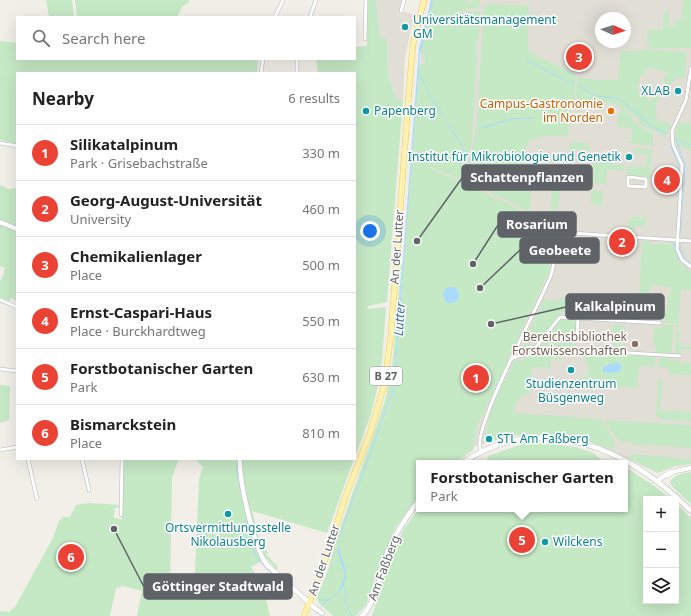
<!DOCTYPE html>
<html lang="en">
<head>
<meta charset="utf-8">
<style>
  :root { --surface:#fff; --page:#f6f6f6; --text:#222; --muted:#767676; --line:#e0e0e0; --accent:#ea4335 }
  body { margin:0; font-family:"Noto Sans",sans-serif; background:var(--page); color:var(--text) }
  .controls { position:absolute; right:12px; bottom:12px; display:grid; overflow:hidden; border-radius:0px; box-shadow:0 4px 16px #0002 }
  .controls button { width:36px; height:36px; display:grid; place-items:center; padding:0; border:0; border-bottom:1px solid var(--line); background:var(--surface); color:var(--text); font:20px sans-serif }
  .compass { position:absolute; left:595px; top:12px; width:36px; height:36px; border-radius:50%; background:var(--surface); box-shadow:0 4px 16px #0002; rotate:93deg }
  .you { position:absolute; left:370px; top:231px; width:14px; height:14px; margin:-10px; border:3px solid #fff; border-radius:50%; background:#1a73e8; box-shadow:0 0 0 6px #1a73e833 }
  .badge { display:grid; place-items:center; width:26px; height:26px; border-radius:50%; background:var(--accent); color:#fff; font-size:13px; font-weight:700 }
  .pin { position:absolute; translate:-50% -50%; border:2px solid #fff; box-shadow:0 1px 4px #0006 }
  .popup { position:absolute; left:416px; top:460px; width:212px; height:52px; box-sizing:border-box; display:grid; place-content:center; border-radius:0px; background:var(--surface); filter:drop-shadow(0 1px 3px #0005); font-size:13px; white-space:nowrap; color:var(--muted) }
  .popup b { font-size:15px; color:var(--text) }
  .popup::after { content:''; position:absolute; left:50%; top:100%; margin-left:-8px; border:8px solid transparent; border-top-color:var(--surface) }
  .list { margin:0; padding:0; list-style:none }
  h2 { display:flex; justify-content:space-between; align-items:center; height:52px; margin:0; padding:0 16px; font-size:17px }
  h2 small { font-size:13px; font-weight:400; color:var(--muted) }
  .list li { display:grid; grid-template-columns:26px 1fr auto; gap:12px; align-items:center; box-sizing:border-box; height:56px; padding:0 16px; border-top:1px solid var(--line) }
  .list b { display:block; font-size:15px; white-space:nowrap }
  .list p { margin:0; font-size:13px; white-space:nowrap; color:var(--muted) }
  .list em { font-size:13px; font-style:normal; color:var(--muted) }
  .icon { flex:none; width:22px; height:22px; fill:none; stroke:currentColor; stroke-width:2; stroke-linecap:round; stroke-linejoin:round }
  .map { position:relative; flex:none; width:691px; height:616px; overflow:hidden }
  .search { position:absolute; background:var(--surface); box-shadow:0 4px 16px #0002; left:16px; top:16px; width:340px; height:44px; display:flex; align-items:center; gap:10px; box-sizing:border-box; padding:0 14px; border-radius:0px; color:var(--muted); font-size:15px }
  .panel { position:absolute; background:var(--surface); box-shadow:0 4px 16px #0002; left:16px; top:72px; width:340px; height:388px; border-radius:0px }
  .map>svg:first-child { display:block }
  .education { fill:#e1ded6; fill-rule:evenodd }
  .green { fill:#c5e8c5 }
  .water { fill:#aadaff }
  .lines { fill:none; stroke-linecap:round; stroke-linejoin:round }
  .stream { stroke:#aadaff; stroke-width:1 }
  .street-casing { stroke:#b5b8bc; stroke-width:4 }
  .secondary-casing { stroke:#b6babf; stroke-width:5.5 }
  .primary-casing { stroke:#f2c960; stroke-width:6 }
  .street { stroke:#fff; stroke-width:3 }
  .secondary { stroke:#fff; stroke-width:4.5 }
  .primary { stroke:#fff2af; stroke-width:5 }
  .culture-dot { fill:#0f9aa8; stroke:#fff; stroke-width:1.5 }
  .food-dot { fill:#e8710a; stroke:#fff; stroke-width:1.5 }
  .education-dot { fill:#8d6e63; stroke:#fff; stroke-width:1.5 }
  .labels { text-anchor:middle; stroke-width:3; stroke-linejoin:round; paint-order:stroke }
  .shield { fill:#fff; stroke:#8f9295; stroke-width:1 }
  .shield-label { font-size:11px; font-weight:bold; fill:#5f6368 }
  .culture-label { font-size:12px; fill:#0d838f; stroke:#fff; text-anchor:start }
  .food-label { font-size:12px; fill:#c56008; stroke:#fff; text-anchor:end }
  .street-label { font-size:12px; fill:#5f6368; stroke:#fff }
  .education-label { font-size:12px; fill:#785e54; stroke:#fff; text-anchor:end }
  .water-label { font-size:13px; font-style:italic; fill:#4174aa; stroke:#fff }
  .leader { fill:none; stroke:#5f6368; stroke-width:1.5 }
  .callout-dot { fill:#5f6368; stroke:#fff; stroke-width:1.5 }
  .callout { fill:#5f6368; stroke:#5f6368; stroke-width:1.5 }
  .callout-label { font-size:13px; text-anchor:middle; font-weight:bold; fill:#fff }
</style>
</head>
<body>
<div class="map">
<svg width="691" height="616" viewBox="0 0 691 616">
  <rect width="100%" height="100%" fill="#f1efe8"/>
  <g class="education">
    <path d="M376,0H403L400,11L414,14L405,58L403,100L396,99L388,73L387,40L380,38Z"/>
    <path d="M433,0H691V464L675,466L658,473L589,441L561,435L534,434L509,436L474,447L473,450L477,427L550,270L555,228L553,226L505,204L413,159L421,51ZM601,18H625V42H601Z"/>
  </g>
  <g class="green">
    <path d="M46,0H72L74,17H49Z"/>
    <path d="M75,0H189V2L182,7L177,17H77Z"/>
    <path d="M368,0H376L380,38L387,39L388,73L396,99L403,100L387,302L368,306L367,309L386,307L382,361L378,385L371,414L355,457V73H318L316,59H355V47L367,46Z"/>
    <path d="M433,0H466V2H473V0H480L479,7L458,11L459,14L478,11L480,13L478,41L475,47L477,53L472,140L462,180L430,166L429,167L554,226L555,228L550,270L477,427L473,450L455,463H419V495L396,527L383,556L366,605L356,616H333L318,602L317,597L328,570L336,540L385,401L392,369L401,263H403L393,391L381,425H382L394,391L419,64H425V54H422L421,51Z"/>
    <path d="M683,0H691V48H653L647,44L648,30H663L664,11L669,12L668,26L674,27V20L681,21Z"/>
    <path d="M488,4L529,6L528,46L532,53L576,75L574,102L569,106L568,136H546L532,139L528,143L523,156L521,182H531L530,212L470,183L468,172L477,122L484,7Z"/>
    <path d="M0,41L17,43V59H258L257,73H17V144L0,140Z"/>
    <path d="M646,49L687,52L685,78H677L666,87L664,78L667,72L647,67L645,75H640V83L637,84L639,95L644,93L649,101L656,96L659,98L655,109L658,123L662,121L671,125L665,138L660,133L641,125L636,115L633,116C619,101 599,101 579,100L576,95L577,77L601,80H618L620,53L621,51H639Z"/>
    <path d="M621,107L626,111L640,128L653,133V146L627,143L628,141H631L632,128L618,127V113H621Z"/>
    <path d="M678,122L691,123V151L680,145V149L677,146L675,136Z"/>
    <path d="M572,142L587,143L589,145L591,160H580L577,157H588L589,150L575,149V159L568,158L570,143Z"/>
    <path d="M635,148L652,149L650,179L626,177L627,166L646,167L647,154L634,153Z"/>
    <path d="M605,159L607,162H612V165H624V171L607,169L606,184H594L593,163Z"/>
    <path d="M0,185L8,189L17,188V301L11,298L9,301L0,297V283L2,276L5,275L3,274L5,268L0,266Z"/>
    <path d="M552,188L561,189L555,222L550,220Z"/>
    <path d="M591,190L603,191L602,206L591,203Z"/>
    <path d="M632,217L646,218V225L635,226L634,233H627L628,222Z"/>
    <path d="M642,241H651V244H659V241L661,244L671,245V242L674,243C675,256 679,265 691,271V290H681L678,333H680L679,343H683V346L690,347L691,344V349H680L681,352L676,355L675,352L677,323L664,322L663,319L645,317L646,307V313L666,315L669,292H671V288L651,285L649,294H645V297H639Z"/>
    <path d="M559,298L579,299V305H587L586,312H588V315L581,316V313L561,312V315L537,343L533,340L522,353L520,352L544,299L559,302Z"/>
    <path d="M563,319L576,320L575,348L541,345L560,320Z"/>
    <path d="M663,324L674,325L671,354L655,353L656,346L653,345L654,327L663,328Z"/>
    <path d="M613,325L625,326L623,351L613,350L614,343L611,342Z"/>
    <path d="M534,349L561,350V360L551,359V368L535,367L532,370L530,395L523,394L515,405L514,413L601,419L615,442L614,450L574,436L561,435L534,434L509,436L489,442L484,440L492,407L513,363L520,359L522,361Z"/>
    <path d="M586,352L655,357V367L639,366L637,388L578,384L579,378H586L587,370H590L588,368V363H585Z"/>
    <path d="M660,357L670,358V360L675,361L676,358L682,364H685L684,362H689L691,365V375L668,374V368L658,367Z"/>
    <path d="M658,379H662L660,410L691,412V421L660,419L656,415Z"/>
    <path d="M0,385L10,386L9,420L0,423Z"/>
    <path d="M606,420L691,425V448L632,444L631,442L619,441L605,422Z"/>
    <path d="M528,442C550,446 590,442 604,463H486L488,456Z"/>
    <path d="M631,454L691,459V464L675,466L658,473L630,459Z"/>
    <path d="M123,459H179L172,477L170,593L194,597L199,479L203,467L195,459H354L327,533L252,511L262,550L269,552L266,554L278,567L277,570L266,558L251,567L264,591L270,616H137L142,591L123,586L116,588L110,616H0V611L9,612L15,607L53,538L59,521L63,517H70L76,505L89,503L120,505V507L113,509L115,511L113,517L122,520Z"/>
    <path d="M625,467L653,485L671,499H646V601H676V503L691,518V616H372L392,553L405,527L419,508L625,509Z"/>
    <path d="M691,472V504L672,486L670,482C674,475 683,473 691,472Z"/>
  </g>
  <g class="water">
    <path d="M431,0H433L420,55L394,391L344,525L339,549L345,567L346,578L343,586L337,595L326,602L313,616L325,602L337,594L342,584L345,575L337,550L341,542L342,528L393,391L419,49Z"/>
    <circle cx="451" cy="295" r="8"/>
    <path d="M617,362L622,366L619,372L610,373L603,372V367Z"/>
  </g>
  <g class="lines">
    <g class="stream">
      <path d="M526,60L573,84"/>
      <path d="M418,72L427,88"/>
      <path d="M578,86L596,96L615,98L622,101L647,121L650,126L667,133"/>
      <path d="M429,93L443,116"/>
      <path d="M448,126C458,141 468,142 460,164"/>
      <path d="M482,128L512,119L533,118"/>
      <path d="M676,138L685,166L680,235"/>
      <path d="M676,138L691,145"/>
      <path d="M671,146L679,166L677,196"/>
      <path d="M413,155L421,160"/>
      <path d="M674,244L678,258L688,269"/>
      <path d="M680,245L683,256L691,264"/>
      <path d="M236,467L242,494"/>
      <path d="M245,508L253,548L257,559"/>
      <path d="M258,560L263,565"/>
      <path d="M265,567L273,575"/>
      <path d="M275,577L283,584"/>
      <path d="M343,583L346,594L345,602L352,616"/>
      <path d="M319,600H327"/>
    </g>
    <defs>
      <g id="street">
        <path d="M401,11L404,0"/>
        <path d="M275,17L283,0"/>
        <path d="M310,17L316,0"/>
        <path d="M365,39L366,0"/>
        <path d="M297,59V73"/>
        <path d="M691,68L686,100L672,131L673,145L682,165L677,249L682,260L691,267"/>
        <path d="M261,73L263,59"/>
        <path d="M0,143L17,146"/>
        <path d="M628,177L646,179V187L628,186Z"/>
        <path d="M557,232L691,241"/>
        <path d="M0,300L17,307"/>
        <path d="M577,337L578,318"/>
        <path d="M536,347L560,317L660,323"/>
        <path d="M513,358L524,354L530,347L680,356"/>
        <path d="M0,369L17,371"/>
        <path d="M0,450L17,447"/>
        <path d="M481,450C469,433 541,302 551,275C556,259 557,241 558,224"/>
        <path d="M28,459L37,499"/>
        <path d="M82,459L89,490"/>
        <path d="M121,515L122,459"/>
      </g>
      <g id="secondary">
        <path d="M0,222L17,229"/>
        <path d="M240,459C239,481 254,548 267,565L315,608L322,613"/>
        <path d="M462,463C542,409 629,449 691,511"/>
        <path d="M658,481C666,472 679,470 691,468"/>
        <path d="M362,616C376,603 380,572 387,553C395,535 406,516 419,501"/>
      </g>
      <path id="primary" d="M304,616L322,570L345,498L371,430L385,382L391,334L410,78L413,44L424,0"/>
    </defs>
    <use href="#street" class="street-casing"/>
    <use href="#secondary" class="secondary-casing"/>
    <use href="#primary" class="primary-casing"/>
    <use href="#street" class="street"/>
    <use href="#secondary" class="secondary"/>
    <use href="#primary" class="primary"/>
  </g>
  <g class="culture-dot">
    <circle cx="405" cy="27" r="4"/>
    <circle cx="678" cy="91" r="4"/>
    <circle cx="366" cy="111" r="4"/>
    <circle cx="629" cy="157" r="4"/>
    <circle cx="571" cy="370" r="4"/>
    <circle cx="489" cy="439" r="4"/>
    <circle cx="228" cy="514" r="4"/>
    <circle cx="545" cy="542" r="4"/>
  </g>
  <circle class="food-dot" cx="611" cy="111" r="4"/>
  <circle class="education-dot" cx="635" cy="344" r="4"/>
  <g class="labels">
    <rect class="shield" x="370" y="367" width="32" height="18" rx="3"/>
    <g class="shield-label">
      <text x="386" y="380">B 27</text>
    </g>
    <g class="culture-label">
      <text x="413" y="24">Universitätsmanagement<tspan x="413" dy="14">GM</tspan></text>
      <text x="670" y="95" text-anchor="end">XLAB</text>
      <text x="374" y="115">Papenberg</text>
      <text x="621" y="161" text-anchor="end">Institut für Mikrobiologie und Genetik</text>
      <text x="571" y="388" text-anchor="middle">Studienzentrum<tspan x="571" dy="14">Büsgenweg</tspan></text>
      <text x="497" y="443">STL Am Faßberg</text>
      <text x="228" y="532" text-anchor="middle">Ortsvermittlungsstelle<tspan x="228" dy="14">Nikolausberg</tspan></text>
      <text x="553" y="546">Wilckens</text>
    </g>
    <g class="food-label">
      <text x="603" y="108">Campus-Gastronomie<tspan x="603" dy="14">im Norden</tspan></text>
    </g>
    <g class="street-label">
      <text transform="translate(397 247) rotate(-86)" y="4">An der Lutter</text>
      <text transform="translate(324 560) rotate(-71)" y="4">An der Lutter</text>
      <text transform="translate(384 568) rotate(-69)" y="4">Am Faßberg</text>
    </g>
    <g class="education-label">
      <text x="627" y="341">Bereichsbibliothek<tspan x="627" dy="14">Forstwissenschaften</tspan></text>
    </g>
    <g class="water-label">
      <text transform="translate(399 319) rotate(-86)" y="5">Lutter</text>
    </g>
  </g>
  <path class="leader" d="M417 241L462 178M473 264L498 225M480 288L520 250M491 324L566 307M114 529L144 587"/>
  <g class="callout-dot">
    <circle cx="417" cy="241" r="4"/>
    <circle cx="473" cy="264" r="4"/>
    <circle cx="480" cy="288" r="4"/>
    <circle cx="491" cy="324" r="4"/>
    <circle cx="114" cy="529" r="4"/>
  </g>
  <g class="callout">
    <rect x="462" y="165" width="130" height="25" rx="4"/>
    <rect x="498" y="212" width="78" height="25" rx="4"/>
    <rect x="520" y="238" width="79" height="25" rx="4"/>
    <rect x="566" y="294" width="98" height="25" rx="4"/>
    <rect x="144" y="574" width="148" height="25" rx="4"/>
  </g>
  <g class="callout-label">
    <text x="527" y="182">Schattenpflanzen</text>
    <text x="537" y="229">Rosarium</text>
    <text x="560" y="255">Geobeete</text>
    <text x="615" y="311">Kalkalpinum</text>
    <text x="218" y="591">Göttinger Stadtwald</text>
  </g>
</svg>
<div class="controls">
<button>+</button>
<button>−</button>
<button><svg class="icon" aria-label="layers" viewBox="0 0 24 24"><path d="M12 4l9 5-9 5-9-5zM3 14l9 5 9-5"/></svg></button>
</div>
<svg class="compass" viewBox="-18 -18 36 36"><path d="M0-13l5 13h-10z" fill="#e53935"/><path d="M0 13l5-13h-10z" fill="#767676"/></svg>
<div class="you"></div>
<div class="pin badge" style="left:476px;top:378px">1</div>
<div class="pin badge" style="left:622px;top:242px">2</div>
<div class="pin badge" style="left:579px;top:57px">3</div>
<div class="pin badge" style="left:667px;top:180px">4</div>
<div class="pin badge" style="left:522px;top:540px">5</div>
<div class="popup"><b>Forstbotanischer Garten</b>Park</div>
<div class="pin badge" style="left:71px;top:557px">6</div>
<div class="search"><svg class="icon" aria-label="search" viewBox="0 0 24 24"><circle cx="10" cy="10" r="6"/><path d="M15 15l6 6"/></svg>Search here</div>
<section class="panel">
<h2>Nearby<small>6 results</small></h2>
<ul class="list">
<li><span class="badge">1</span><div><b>Silikatalpinum</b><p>Park · Grisebachstraße</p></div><em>330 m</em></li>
<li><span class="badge">2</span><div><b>Georg-August-Universität</b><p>University</p></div><em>460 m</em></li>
<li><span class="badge">3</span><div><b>Chemikalienlager</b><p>Place</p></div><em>500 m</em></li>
<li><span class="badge">4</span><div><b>Ernst-Caspari-Haus</b><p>Place · Burckhardtweg</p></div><em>550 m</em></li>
<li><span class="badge">5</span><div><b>Forstbotanischer Garten</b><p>Park</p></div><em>630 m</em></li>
<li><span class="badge">6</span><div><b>Bismarckstein</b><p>Place</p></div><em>810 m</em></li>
</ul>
</section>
</div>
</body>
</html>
